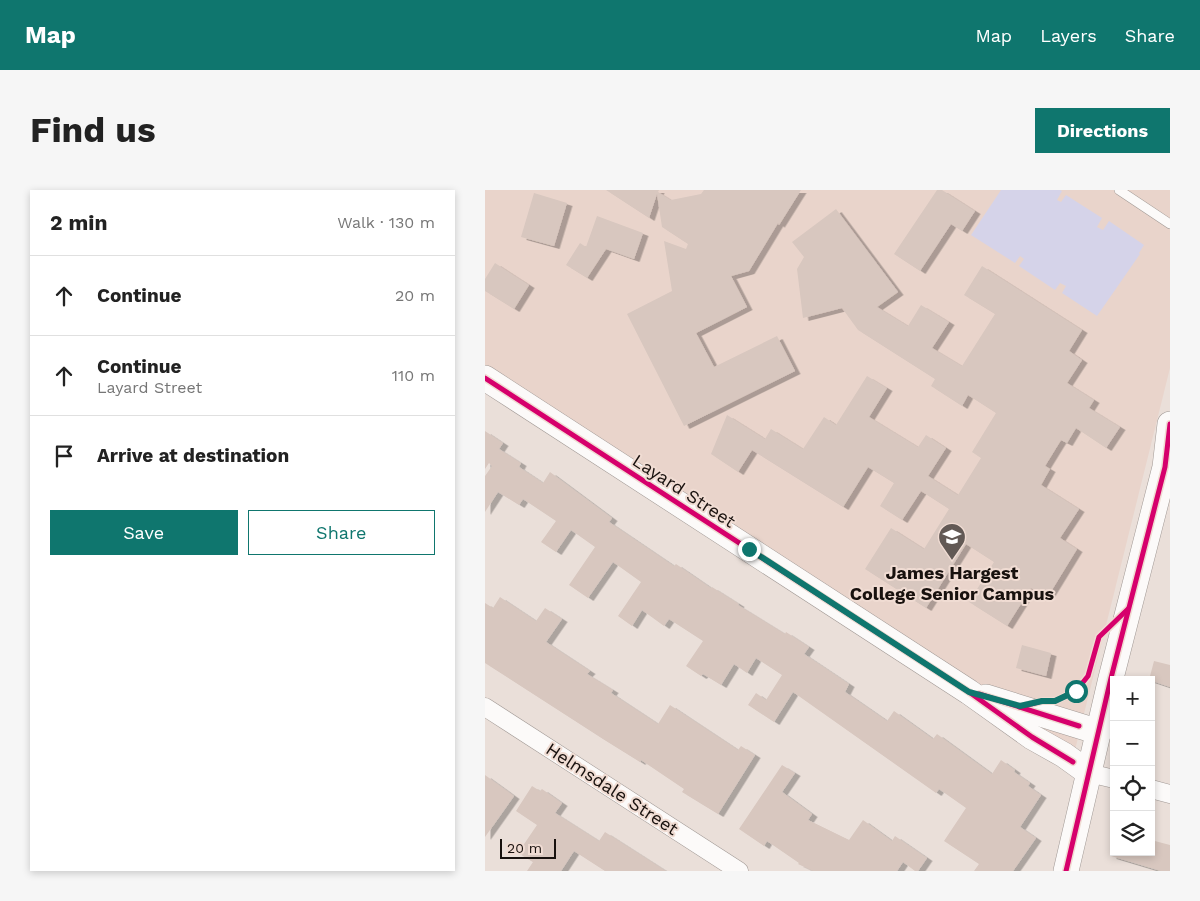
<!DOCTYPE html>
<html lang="en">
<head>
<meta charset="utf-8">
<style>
  :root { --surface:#fff; --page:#f6f6f6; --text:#222; --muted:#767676; --line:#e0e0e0; --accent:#0f766e }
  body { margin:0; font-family:"Work Sans",sans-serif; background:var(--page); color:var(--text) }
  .controls { position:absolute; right:15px; bottom:15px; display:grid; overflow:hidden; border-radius:0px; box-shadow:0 2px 8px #0003 }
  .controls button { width:45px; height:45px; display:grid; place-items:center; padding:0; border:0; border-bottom:1px solid var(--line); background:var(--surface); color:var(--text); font:25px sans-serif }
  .scale { position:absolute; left:15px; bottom:12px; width:56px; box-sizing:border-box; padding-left:5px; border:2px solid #18110e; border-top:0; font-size:14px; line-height:18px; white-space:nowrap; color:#18110e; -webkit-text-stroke:4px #f0dcd3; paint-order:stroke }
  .stop { position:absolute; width:15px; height:15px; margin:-11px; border:4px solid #0f766e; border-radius:50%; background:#fff }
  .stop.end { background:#0f766e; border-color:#fff; box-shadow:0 1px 5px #0008 }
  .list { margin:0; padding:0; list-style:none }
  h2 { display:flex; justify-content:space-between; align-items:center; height:65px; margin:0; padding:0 20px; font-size:21px }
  h2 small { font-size:16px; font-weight:400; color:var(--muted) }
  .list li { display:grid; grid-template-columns:32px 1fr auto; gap:15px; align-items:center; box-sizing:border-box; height:80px; padding:0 20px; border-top:1px solid var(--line) }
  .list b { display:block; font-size:19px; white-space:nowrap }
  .list p { margin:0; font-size:16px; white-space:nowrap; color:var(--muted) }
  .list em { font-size:16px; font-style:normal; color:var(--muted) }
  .actions { display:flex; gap:10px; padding:15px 20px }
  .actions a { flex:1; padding:11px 0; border:1px solid var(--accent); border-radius:0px; text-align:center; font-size:18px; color:var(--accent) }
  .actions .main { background:var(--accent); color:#fff }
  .icon { flex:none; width:28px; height:28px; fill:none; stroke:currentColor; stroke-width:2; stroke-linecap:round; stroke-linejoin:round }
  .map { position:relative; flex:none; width:685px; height:681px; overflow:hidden; border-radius:0px }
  header { display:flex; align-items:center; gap:30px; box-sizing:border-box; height:70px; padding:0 25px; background:var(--accent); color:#fff }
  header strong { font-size:24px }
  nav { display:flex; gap:28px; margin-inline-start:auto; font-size:18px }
  .intro { display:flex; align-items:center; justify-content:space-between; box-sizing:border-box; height:120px; padding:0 30px }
  h1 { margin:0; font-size:35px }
  .button { padding:12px 22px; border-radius:0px; background:var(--accent); color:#fff; font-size:18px; font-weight:700 }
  main { display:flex; gap:30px; padding:0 30px }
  aside { flex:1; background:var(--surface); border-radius:0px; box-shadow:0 2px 8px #0003 }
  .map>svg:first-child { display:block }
  .built { fill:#e9d4cb }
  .garden { fill:#d5d3e9 }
  .building { fill:#d8c7bf; filter:url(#shadow) }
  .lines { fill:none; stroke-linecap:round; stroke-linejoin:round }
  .lane-casing { stroke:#a19995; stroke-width:10 }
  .street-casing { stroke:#a19995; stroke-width:19 }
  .secondary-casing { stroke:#a19995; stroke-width:26 }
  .lane { stroke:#fcfaf9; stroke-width:9 }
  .street { stroke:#fcfaf9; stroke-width:18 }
  .secondary { stroke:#fcfaf9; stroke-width:25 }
  .cycleway-casing { stroke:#f0dcd3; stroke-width:8 }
  .cycleway { stroke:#d6006c; stroke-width:5 }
  .route { stroke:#0f766e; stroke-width:6 }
  .labels { text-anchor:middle; stroke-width:4; stroke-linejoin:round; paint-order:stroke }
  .street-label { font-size:18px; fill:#18110e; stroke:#f0dcd3 }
  .poi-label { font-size:18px; font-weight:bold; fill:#18110e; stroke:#f0dcd3 }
</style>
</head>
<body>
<header>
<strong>Map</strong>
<nav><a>Map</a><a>Layers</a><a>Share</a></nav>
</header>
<div class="intro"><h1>Find us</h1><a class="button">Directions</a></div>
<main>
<aside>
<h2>2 min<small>Walk · 130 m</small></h2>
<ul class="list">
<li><svg class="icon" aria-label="ahead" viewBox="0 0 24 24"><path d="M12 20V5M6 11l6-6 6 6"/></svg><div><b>Continue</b></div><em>20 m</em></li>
<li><svg class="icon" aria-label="ahead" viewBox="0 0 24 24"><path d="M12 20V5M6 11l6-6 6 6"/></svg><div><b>Continue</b><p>Layard Street</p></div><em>110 m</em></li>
<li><svg class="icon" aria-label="arrive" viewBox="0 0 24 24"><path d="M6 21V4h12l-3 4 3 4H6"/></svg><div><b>Arrive at destination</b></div></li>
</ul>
<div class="actions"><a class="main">Save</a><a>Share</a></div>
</aside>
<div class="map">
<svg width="685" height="681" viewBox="0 0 685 681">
  <defs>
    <filter id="shadow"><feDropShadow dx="5.5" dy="3" stdDeviation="0" flood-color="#0004"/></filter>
  </defs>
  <rect width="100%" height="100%" fill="#eadfd9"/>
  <path class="built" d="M0,0H685V178L589,564L0,176Z"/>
  <path class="garden" d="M516,0H575L577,1L572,10L576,12L581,5L617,28L612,37L618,40L624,31L659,55L654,63L655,64L612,126L577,103L581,96L575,93L570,100L534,76L539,69L535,66L530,73L486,45Z"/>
  <g class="building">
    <path d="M121,0H174L173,2L186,10L216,4L219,0H316L294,35L293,33L264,81L246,86L262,117L211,143L229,177L292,146L310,181L199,236L142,124L187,101L179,51L201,59L203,54L177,37L172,4L164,28Z"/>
    <path d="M452,0H457L490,21L477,41L466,34L435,81L409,64Z"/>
    <path d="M49,3L82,13L69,56L36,47Z"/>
    <path d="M351,19L413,102L392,117L423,136L436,115L464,132L447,158L477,176L510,124L479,105L497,76L597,140L584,161L597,170L582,193L609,210L604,218L635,237L621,258L591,238L582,253L576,250L560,276L565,279L556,295L594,319L575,348L592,359L562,408L546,398L522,436L484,412L509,372L481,354L441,418L380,379L406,338L439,359L464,319L436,301L417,330L395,316L409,293L383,277L358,317L267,260L253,282L226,264L242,225L280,249L286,239L318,259L339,227L351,235L382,186L402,198L384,227L433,257L441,245L461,258L443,286L473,305L496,268L487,262L511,223L483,205L477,216L446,196L450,189L373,140L357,118L318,128L312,79L319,67L307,52Z"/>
    <path d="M112,26L158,43L149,69L121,59L102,88L81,75L95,53L101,57Z"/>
    <path d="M10,73L44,95L29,119L0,101V89Z"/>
    <path d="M0,241L18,253L14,259L36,273L34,277L58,293L65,282L127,328L124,332L189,376L191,374L226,398L227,397L254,414L253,415L300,444L301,442L324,457L319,464L364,494L360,502L402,531L409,521L448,549L452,544L507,584L516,570L530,580L529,582L545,593L543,596L556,605L535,637L551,648L528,681H489L494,674L459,651L481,618L454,599L451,603L308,502L289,532L263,515L271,503L281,510L297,485L271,468L262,483L249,474L236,495L218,484L216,486L201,476L218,451L184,429L179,436L157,420L147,436L133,426L156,392L128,372L103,408L84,395L110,357L86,340L71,362L56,352L71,331L38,309L34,315L13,302L0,322V286L7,276L4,273L0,279Z"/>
    <path d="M15,407L51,431L60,418L77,429L61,452L105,481L102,484L128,500L126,503L173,534L185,515L253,560L256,556L270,565L233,624L197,602L199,599L156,570L155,572L118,549L0,473V413L8,418Z"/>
    <path d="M537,455L566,463L561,486L531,478Z"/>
    <path d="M669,471L685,475V497L664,490Z"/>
    <path d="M297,575L310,583L297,602L327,624L323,630L364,650L378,630L407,651L410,646L442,668L433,681H430L418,672L412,681H328L313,674L314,673L282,651L279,656L254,639Z"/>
    <path d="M0,585L29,606L0,647Z"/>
    <path d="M47,596L55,601L57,599L77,613L70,623L114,651L120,642L181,681H120L89,661L76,681H42L48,672L33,663L52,635L31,621Z"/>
    <path d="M666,650L685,655V681H676L626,666L627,662H666Z"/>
  </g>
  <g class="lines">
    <defs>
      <path id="lane" d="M634,0L685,34"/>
      <g id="street">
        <path d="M0,517L254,681"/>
        <path d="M604,583L629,589"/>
        <path d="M666,599L685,604"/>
      </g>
      <g id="secondary">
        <path d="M0,188L484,502L547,547L579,565L604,583"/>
        <path d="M501,507L614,542"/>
        <path d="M581,681L626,488L680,277L685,234"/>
      </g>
    </defs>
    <use href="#lane" class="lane-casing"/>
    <use href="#street" class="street-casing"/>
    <use href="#secondary" class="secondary-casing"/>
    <use href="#lane" class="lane"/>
    <use href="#street" class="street"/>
    <use href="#secondary" class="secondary"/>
    <defs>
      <g id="cycleway">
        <path d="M0,188L484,502L547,547L588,572"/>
        <path d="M494,504L594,536"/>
        <path d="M535,517L557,511H570L591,501L603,486L614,447L643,419"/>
        <path d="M581,681L626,488L680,277L685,234"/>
      </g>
    </defs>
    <use href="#cycleway" class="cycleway-casing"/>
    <use href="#cycleway" class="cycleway"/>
  </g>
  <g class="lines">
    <path class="route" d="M264,359L484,502L535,516L557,511H570L591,501"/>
  </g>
  <defs>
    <symbol id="school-pin" viewBox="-11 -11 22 30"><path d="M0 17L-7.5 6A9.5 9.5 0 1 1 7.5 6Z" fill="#625955" stroke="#f0dcd3"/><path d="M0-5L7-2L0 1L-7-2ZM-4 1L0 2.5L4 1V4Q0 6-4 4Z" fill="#fff"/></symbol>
  </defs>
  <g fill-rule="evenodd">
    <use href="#school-pin" x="451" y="331" width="32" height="43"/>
  </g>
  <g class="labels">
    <g class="street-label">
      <text transform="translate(199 301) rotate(33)" y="6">Layard Street</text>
      <text transform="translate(127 599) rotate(33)" y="6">Helmsdale Street</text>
    </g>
    <g class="poi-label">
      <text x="467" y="389">James Hargest<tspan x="467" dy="21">College Senior Campus</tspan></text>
    </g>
  </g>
</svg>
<div class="controls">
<button>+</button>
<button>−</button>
<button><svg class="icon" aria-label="locate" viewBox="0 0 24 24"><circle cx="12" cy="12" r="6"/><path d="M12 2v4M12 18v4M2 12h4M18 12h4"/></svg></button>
<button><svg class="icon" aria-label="layers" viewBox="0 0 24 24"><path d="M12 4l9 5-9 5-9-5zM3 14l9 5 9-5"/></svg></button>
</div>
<div class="scale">20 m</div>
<div class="stop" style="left:591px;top:501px"></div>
<div class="stop end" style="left:264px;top:359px"></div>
</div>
</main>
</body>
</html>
